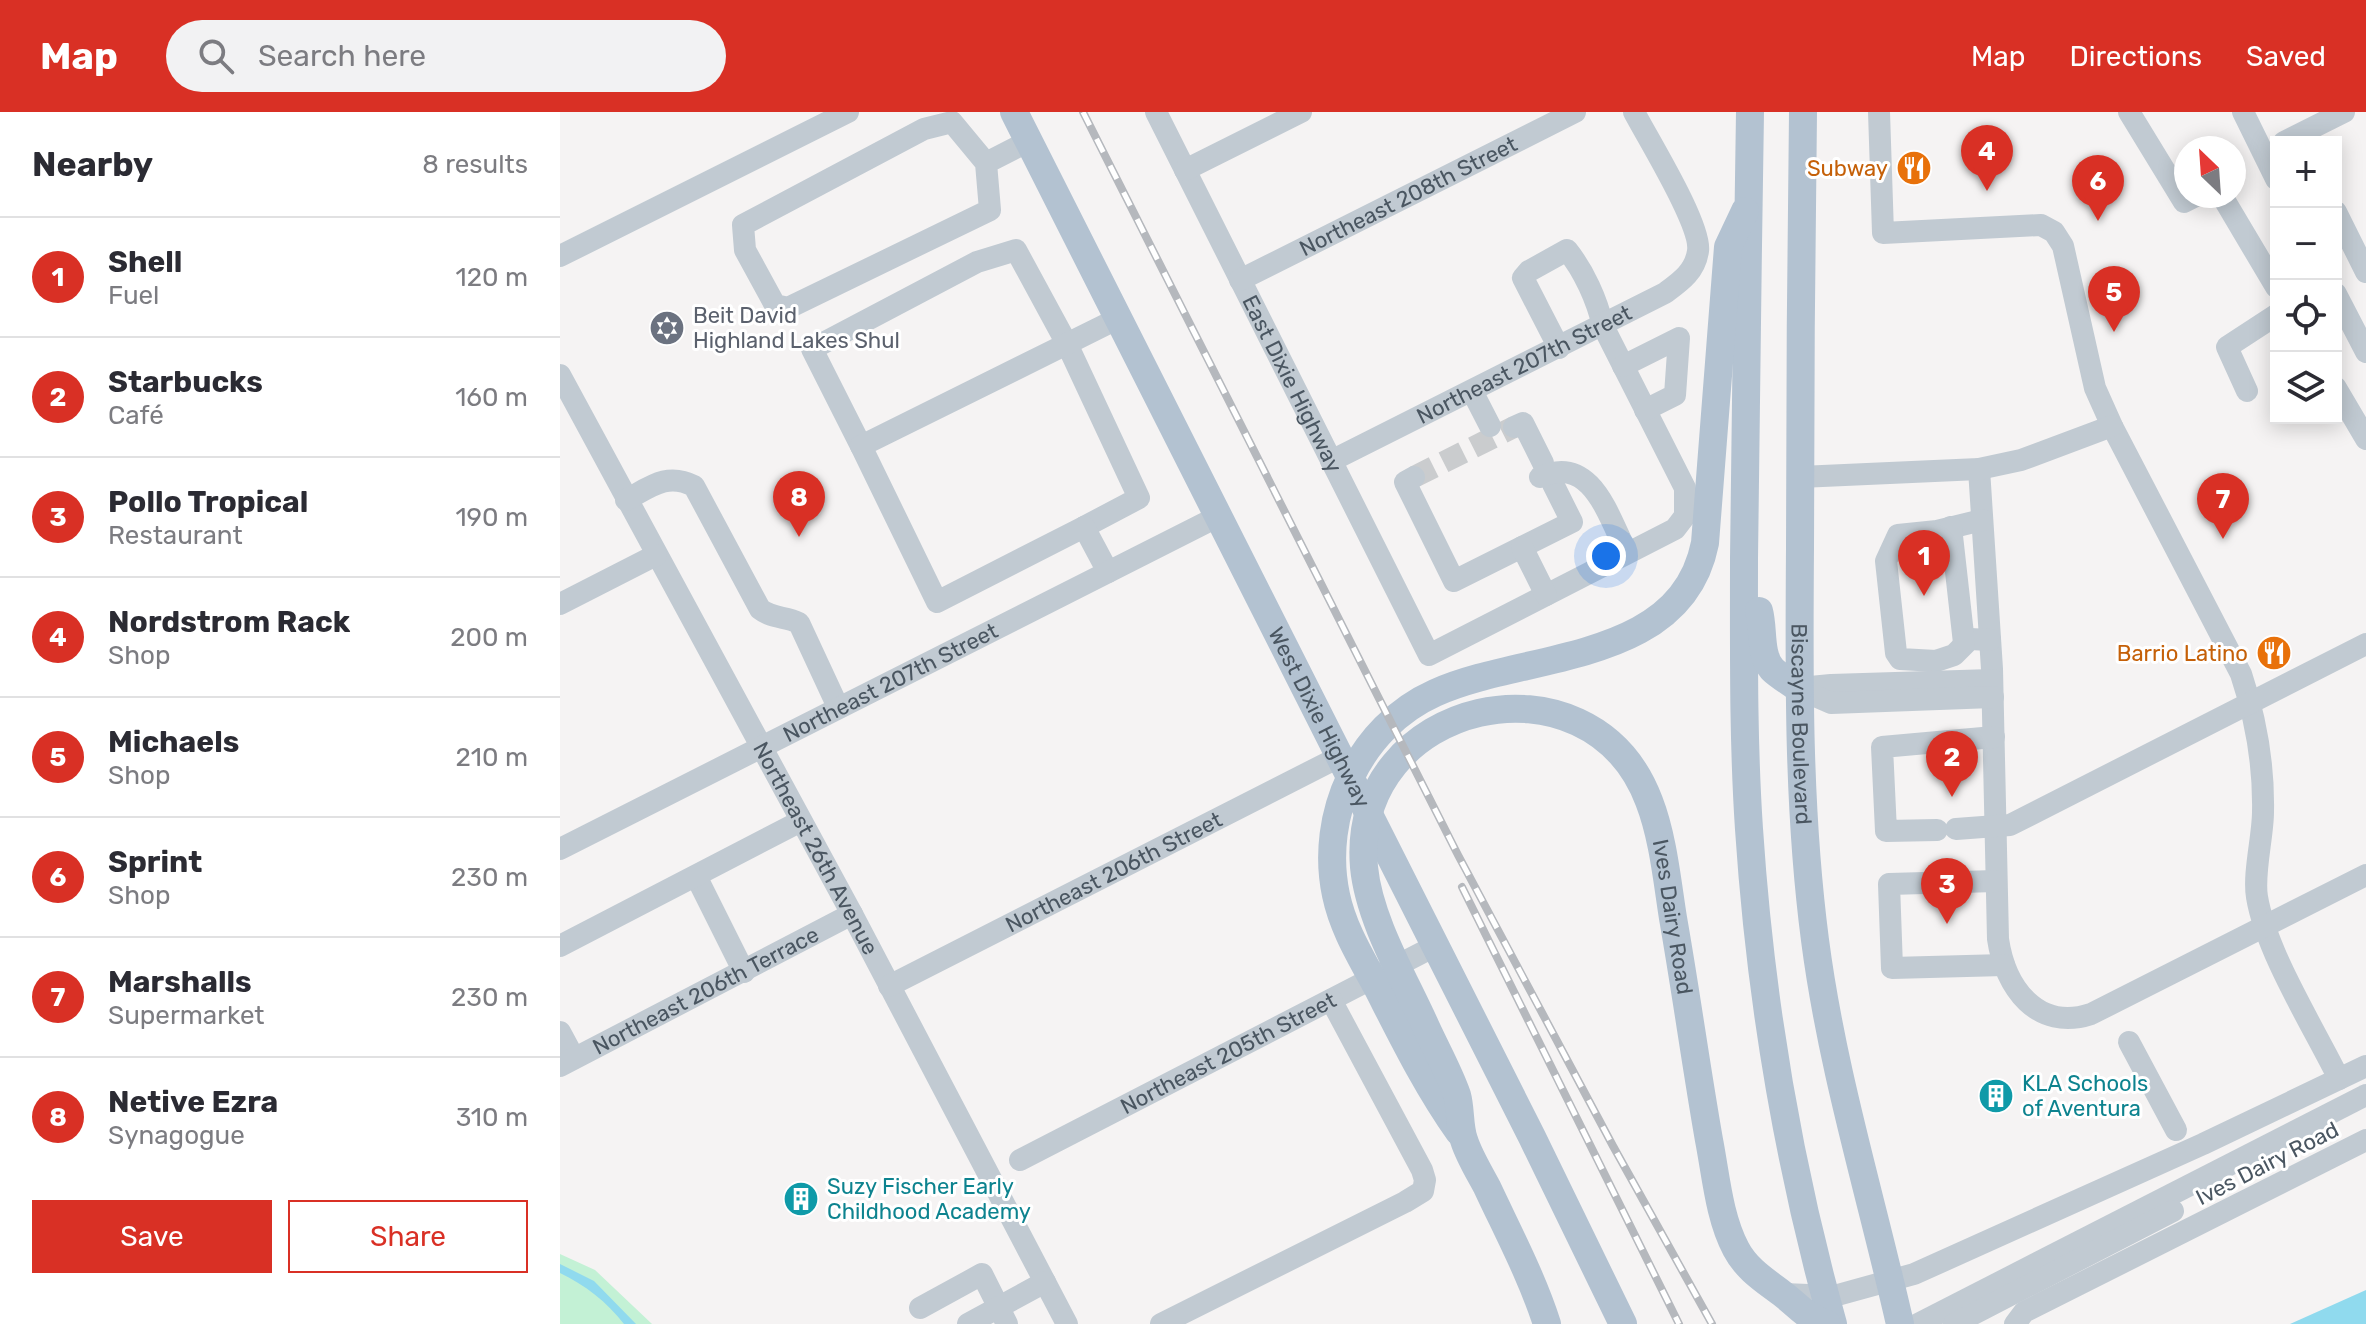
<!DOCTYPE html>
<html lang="en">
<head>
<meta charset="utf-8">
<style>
  :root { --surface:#fff; --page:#f2f2f3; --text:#2b2b33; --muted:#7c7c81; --line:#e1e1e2; --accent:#d93025 }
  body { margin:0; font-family:Rubik,sans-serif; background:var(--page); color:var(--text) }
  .controls { position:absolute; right:24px; top:24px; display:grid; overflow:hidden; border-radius:0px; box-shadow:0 4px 20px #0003 }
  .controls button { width:72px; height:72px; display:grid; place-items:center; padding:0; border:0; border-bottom:2px solid var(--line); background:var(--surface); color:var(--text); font:40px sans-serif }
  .compass { position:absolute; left:1614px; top:24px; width:72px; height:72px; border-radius:50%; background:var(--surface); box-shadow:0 4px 20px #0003; rotate:335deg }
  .you { position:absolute; left:1046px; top:444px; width:28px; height:28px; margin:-20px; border:6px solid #fff; border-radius:50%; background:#1a73e8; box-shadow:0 0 0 12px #1a73e833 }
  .badge { display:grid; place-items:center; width:52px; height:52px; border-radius:50%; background:var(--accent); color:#fff; font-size:26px; font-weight:700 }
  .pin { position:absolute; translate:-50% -66px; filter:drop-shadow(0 2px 4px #0008) }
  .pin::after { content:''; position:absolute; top:42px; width:28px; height:24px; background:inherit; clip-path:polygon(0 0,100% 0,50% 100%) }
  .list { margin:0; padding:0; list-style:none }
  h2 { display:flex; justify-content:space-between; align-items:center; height:104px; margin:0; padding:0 32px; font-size:34px }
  h2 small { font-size:26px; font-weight:400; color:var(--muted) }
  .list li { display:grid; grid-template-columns:52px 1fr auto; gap:24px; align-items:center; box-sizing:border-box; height:120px; padding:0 32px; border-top:2px solid var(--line) }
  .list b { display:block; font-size:30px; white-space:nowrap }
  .list p { margin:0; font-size:26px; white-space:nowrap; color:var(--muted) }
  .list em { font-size:26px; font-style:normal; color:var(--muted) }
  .actions { display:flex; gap:16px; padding:24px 32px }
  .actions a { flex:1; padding:18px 0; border:2px solid var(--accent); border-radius:0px; text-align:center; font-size:28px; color:var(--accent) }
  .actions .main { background:var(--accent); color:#fff }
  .icon { flex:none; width:44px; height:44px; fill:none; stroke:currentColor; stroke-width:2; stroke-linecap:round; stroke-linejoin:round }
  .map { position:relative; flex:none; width:1806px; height:1212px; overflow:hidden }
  header { display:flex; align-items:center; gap:48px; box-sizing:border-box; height:112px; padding:0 40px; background:var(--accent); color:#fff }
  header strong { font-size:38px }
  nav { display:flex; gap:44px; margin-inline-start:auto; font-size:28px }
  .search { width:560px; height:72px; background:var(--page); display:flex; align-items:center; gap:20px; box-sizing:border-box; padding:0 28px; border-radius:44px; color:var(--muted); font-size:30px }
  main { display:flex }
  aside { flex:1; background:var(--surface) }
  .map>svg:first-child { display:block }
  .green { fill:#c3f1d5 }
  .water { fill:#90daee }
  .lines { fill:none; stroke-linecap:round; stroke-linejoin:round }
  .minor-tunnel { stroke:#caccce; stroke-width:22; stroke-dasharray:22 11; stroke-linecap:butt }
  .minor { stroke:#c1cad2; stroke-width:22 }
  .major { stroke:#b3c2d1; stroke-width:28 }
  .rail-casing { stroke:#b5b8bd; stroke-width:8 }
  .rail { stroke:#fff; stroke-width:5; stroke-dasharray:15; stroke-linecap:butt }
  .labels { text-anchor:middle; stroke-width:6; stroke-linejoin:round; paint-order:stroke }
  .food-label { font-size:22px; fill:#c56008; stroke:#fff; text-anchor:end }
  .street-label { font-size:22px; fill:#4a5661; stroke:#fff }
  .worship-label { font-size:22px; fill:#5b616d; stroke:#fff; text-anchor:start }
  .culture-label { font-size:22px; fill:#0d838f; stroke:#fff; text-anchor:start }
</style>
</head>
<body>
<header>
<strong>Map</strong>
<div class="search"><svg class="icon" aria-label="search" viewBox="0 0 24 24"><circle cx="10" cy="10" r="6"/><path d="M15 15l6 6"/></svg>Search here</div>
<nav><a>Map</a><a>Directions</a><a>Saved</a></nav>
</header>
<main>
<aside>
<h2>Nearby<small>8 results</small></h2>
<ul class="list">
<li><span class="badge">1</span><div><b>Shell</b><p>Fuel</p></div><em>120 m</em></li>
<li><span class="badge">2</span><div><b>Starbucks</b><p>Café</p></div><em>160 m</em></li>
<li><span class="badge">3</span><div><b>Pollo Tropical</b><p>Restaurant</p></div><em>190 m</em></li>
<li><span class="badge">4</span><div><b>Nordstrom Rack</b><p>Shop</p></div><em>200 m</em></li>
<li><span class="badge">5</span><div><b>Michaels</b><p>Shop</p></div><em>210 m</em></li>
<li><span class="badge">6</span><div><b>Sprint</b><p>Shop</p></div><em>230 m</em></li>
<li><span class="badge">7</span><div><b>Marshalls</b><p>Supermarket</p></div><em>230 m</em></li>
<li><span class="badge">8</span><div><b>Netive Ezra</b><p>Synagogue</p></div><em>310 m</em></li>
</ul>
<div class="actions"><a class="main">Save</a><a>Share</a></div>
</aside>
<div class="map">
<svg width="1806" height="1212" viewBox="0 0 1806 1212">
  <rect width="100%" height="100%" fill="#f5f3f3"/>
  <path class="green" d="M0,1142L35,1158L92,1212H0Z"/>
  <g class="water">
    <path d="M0,1152L34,1169L76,1212H64C47,1190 25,1173 0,1161Z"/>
    <path d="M1806,1178V1212H1730Z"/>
  </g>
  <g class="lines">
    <path class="minor-tunnel" d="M854,365L954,315"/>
    <g class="minor">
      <path id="s1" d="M596,0L869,543L1115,417L1125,404V376L1043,214C1037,188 1024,159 1007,138L969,159L963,166L999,236"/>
      <path d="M1319,0L1323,121L1481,113L1494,120L1503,134L1535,276L1552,314L1681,562C1696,607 1704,652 1703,700C1703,724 1693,762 1697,785C1706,840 1754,916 1779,967"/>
      <path d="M1569,0L1624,90L1636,84"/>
      <path d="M1683,0L1716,67"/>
      <path d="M1724,30L1784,0"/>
      <path d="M426,51L430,98L228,196L215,193L185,138L183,113L364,17L392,10L426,51L469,29"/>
      <path d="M625,58L741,0"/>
      <path d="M1662,84L1716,175"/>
      <path d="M1776,100L1806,160"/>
      <path d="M0,144L288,0"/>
      <path id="s2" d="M680,168L1015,0"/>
      <path d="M1776,182L1806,240"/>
      <path d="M1063,254L1119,226L1115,283L1085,298"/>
      <path id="s3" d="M0,263L292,802L507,1212"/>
      <path d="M1776,276L1806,327"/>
      <path d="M912,279L930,314"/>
      <path d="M1687,279L1667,235L1716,203"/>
      <path d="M954,315L963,311L983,351"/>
      <path d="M301,334L252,237L417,150L456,138L507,232L579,386L524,415"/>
      <path id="s4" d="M771,349L1105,181C1120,170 1135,160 1138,139C1142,114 1088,27 1074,0"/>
      <path d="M1419,357L1432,557L1438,827C1445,875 1477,920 1531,902L1806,763"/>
      <path d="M854,365L845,370L894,469L1012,410L993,372"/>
      <path d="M980,365C1032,342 1048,404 1067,441"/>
      <path d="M1240,365L1419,357L1461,348L1552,314"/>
      <path d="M66,388C90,375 107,360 134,374L200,497C213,507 225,504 239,511L278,595"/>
      <path d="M1422,408L1377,419L1338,423L1326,449L1336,541L1340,547L1376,549L1394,543L1410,527L1430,528"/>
      <path d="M1391,415L1404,531"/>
      <path d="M962,435L986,483"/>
      <path d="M548,460L524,415L377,490L301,334L559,206"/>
      <path d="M0,492L96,443"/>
      <path d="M1240,576L1271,573L1432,568"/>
      <path d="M1239,577L1271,591L1433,585"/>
      <path d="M1396,717L1450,713L1806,532"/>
      <path d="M1377,718L1326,719L1322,635L1434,625"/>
      <path id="s5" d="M0,737L659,404"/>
      <path d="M136,764L184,860"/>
      <path d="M1436,769L1329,772L1332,856L1444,853"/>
      <path d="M0,834L241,709"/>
      <path id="s6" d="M329,874L779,645"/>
      <path d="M0,920L14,946"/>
      <path d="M1569,930L1616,1018"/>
      <path id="s7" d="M0,954L292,802"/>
      <path id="s8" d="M460,1048L875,834"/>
      <path d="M1223,1182L1274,1184L1354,1162L1643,1032L1806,954"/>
      <path d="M360,1196L422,1162L447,1212"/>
      <path d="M408,1212L485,1170"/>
      <path d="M601,1212L845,1090L863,1079L865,1068L862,1058L771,888"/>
      <path d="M1358,1212L1806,983"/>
      <path d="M1394,1212L1613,1099"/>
      <path d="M1455,1212L1464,1200L1806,1028"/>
    </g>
    <g class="major">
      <path id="s9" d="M454,0L972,1025L1063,1212"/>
      <path d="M1190,0C1188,149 1185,298 1184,447C1184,538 1183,627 1189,717C1200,884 1228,1051 1273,1212"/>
      <path id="s10" d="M1243,0C1241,145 1240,291 1240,436C1239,567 1238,698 1255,828C1272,959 1311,1084 1340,1212"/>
      <path d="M1199,499C1204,517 1199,542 1212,557C1219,564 1230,570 1239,577"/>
      <path d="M899,1020C867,975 843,926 818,877C802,847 783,817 776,783C759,703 799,615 875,581C966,540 1121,553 1145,431L1168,135L1185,99"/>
      <path id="s11" d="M987,1212C972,1165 948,1120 927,1075C919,1060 909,1044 904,1028C899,1014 901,997 897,983C889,960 876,937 866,915C844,866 809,808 804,755C790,588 1030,533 1089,689C1103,725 1107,768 1113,806C1126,880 1136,954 1149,1028C1156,1064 1159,1105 1176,1137C1187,1158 1206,1169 1224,1183C1243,1198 1242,1202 1267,1212"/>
    </g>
    <defs>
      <g id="rail">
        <path d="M523,0L898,743L1053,1034L1152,1212"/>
        <path d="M902,775L1119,1212"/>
      </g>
    </defs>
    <use href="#rail" class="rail-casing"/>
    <use href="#rail" class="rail"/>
  </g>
  <defs>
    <symbol id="restaurant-disc" viewBox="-11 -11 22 22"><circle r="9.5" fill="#e8710a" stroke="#fff"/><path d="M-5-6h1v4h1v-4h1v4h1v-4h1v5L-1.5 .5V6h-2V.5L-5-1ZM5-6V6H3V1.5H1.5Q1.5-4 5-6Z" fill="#fff"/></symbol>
    <symbol id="synagogue-disc" viewBox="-11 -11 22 22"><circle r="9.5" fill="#6b7280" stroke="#fff"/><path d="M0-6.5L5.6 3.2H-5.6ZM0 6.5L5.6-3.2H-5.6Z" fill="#fff"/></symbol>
    <symbol id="building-disc" viewBox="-11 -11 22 22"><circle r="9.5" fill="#0f9aa8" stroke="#fff"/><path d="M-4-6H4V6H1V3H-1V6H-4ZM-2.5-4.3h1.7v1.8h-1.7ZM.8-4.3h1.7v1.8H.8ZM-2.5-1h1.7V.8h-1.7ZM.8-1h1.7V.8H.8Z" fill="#fff"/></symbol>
  </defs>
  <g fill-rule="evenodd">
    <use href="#restaurant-disc" x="1334" y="36" width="40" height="40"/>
    <use href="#synagogue-disc" x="87" y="196" width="40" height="40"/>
    <use href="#restaurant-disc" x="1694" y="521" width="40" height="40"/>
    <use href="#building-disc" x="1416" y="964" width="40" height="40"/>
    <use href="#building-disc" x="221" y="1067" width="40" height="40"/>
  </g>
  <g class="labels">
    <g class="food-label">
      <text x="1328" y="64">Subway</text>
      <text x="1688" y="549">Barrio Latino</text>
    </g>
    <g class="street-label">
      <text dy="8" stroke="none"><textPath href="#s2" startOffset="188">Northeast 208th Street</textPath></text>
      <text dy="8" stroke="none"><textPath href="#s4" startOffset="216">Northeast 207th Street</textPath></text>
      <text dy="8" stroke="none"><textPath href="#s1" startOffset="304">East Dixie Highway</textPath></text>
      <text dy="8" stroke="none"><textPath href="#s5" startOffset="370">Northeast 207th Street</textPath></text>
      <text dy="8" stroke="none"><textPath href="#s9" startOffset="678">West Dixie Highway</textPath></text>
      <text dy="8" stroke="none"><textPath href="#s10" startOffset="612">Biscayne Boulevard</textPath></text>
      <text dy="8" stroke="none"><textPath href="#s3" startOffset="538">Northeast 26th Avenue</textPath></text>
      <text dy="8" stroke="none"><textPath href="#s6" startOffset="252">Northeast 206th Street</textPath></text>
      <text dy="8" stroke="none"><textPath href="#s11" startOffset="1034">Ives Dairy Road</textPath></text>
      <text dy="8" stroke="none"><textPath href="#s7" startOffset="164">Northeast 206th Terrace</textPath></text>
      <text dy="8" stroke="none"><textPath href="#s8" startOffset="234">Northeast 205th Street</textPath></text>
      <text transform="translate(1707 1051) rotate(-27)" y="8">Ives Dairy Road</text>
    </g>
    <g class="worship-label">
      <text x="133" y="211">Beit David<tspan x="133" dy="25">Highland Lakes Shul</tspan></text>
    </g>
    <g class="culture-label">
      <text x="1462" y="979">KLA Schools<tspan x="1462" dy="25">of Aventura</tspan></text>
      <text x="267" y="1082">Suzy Fischer Early<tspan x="267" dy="25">Childhood Academy</tspan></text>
    </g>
  </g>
</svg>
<div class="controls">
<button>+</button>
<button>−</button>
<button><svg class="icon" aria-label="locate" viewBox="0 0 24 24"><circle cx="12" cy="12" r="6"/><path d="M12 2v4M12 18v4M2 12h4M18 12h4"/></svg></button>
<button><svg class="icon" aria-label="layers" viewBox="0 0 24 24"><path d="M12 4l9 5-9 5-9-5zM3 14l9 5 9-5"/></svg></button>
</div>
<svg class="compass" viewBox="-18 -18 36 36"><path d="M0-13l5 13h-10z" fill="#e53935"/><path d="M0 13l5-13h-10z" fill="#7c7c81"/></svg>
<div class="you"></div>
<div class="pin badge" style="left:1364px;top:484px">1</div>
<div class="pin badge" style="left:1392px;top:685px">2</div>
<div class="pin badge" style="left:1387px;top:812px">3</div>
<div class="pin badge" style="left:1427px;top:79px">4</div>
<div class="pin badge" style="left:1554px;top:220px">5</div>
<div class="pin badge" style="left:1538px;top:109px">6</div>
<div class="pin badge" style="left:1663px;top:427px">7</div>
<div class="pin badge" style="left:239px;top:425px">8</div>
</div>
</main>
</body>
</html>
